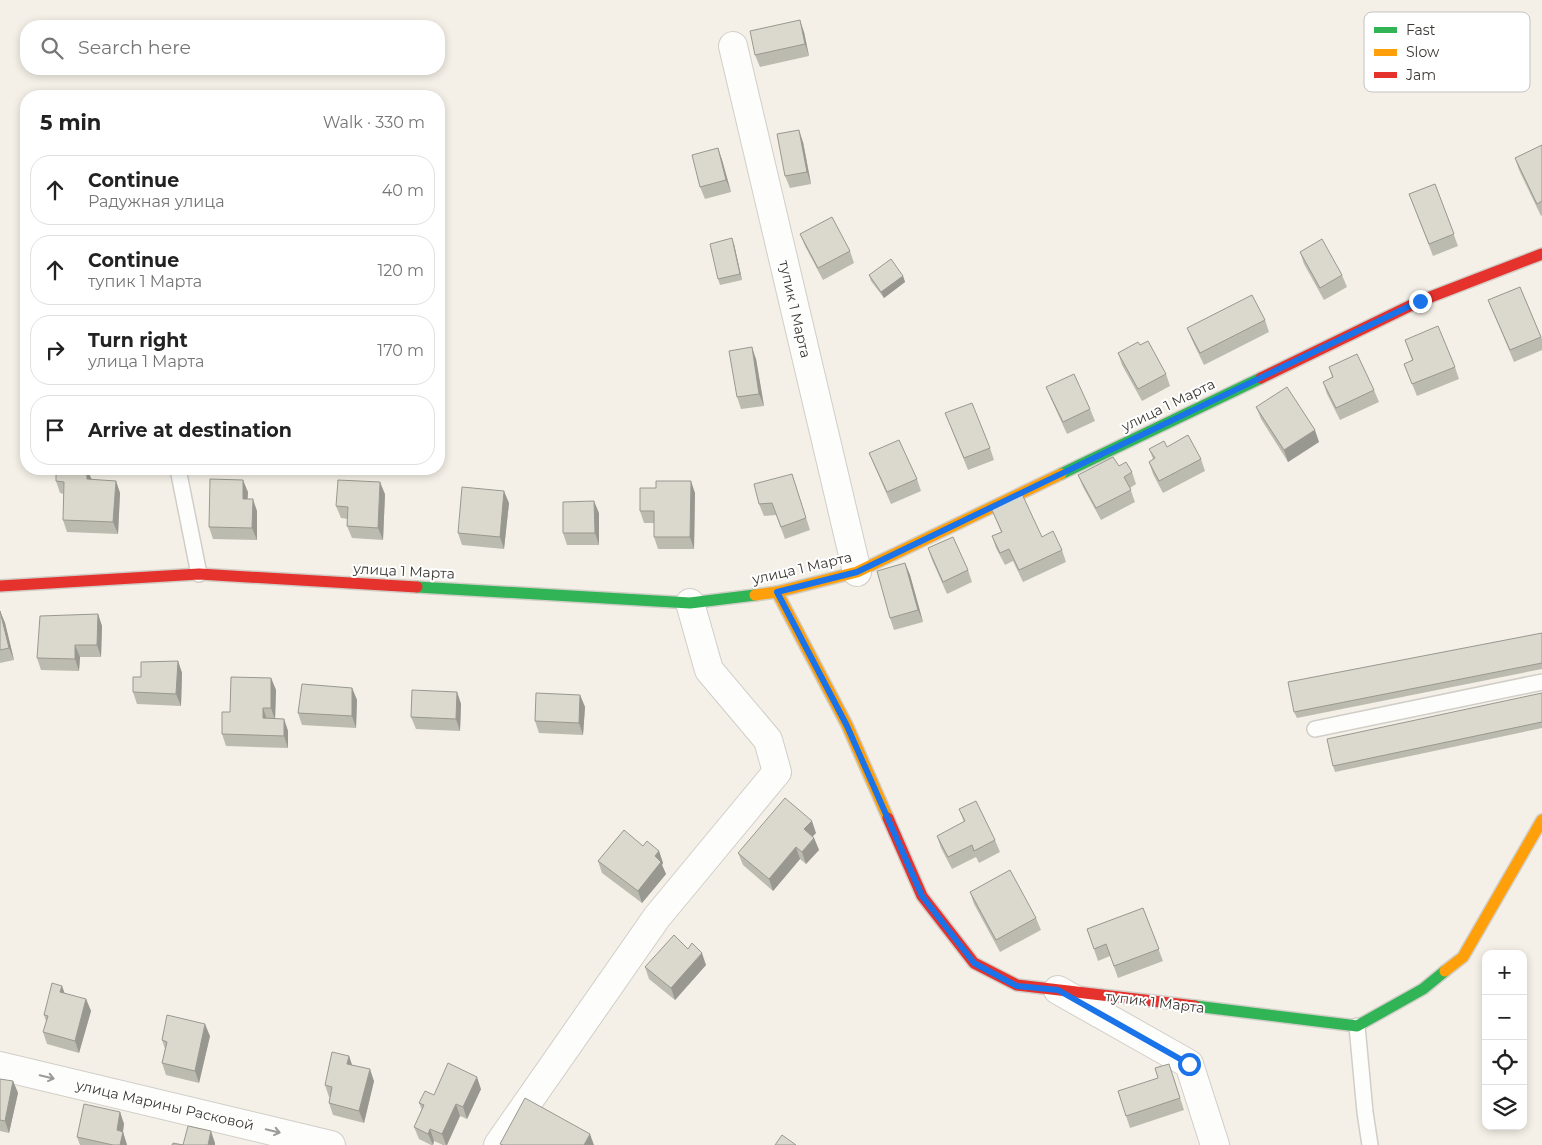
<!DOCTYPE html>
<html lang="en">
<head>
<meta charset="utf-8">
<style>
  :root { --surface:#fff; --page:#f2f2f2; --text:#222; --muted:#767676; --line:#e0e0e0 }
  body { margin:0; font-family:Montserrat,sans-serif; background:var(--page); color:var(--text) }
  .controls { position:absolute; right:15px; bottom:15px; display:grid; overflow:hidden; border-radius:10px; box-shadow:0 2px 8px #0003 }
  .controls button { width:45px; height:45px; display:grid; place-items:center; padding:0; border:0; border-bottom:1px solid var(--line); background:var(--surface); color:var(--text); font:25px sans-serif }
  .stop { position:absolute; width:15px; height:15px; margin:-11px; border:4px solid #1a73e8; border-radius:50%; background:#fff }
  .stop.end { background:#1a73e8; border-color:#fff; box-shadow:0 1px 5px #0008 }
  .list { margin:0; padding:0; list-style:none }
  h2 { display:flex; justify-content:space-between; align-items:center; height:65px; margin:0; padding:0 20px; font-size:21px }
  h2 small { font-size:16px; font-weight:400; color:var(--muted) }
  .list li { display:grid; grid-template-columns:32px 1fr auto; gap:15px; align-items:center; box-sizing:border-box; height:70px; margin:0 10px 10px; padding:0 10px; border:1px solid var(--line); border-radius:20px }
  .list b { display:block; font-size:19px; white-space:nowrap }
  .list p { margin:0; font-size:16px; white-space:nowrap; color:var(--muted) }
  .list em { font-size:16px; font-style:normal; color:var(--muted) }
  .icon { flex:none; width:28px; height:28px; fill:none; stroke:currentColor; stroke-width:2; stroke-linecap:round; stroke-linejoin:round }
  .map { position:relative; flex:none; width:1542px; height:1145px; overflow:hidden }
  .search { position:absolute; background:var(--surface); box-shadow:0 2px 8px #0003; left:20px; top:20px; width:425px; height:55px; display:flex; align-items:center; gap:12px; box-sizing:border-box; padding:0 18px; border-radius:20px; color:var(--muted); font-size:19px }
  .panel { position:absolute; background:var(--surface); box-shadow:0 2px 8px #0003; left:20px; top:90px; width:425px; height:385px; border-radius:20px }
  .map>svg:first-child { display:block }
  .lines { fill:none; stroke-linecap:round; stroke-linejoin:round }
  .lane-casing { stroke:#d1cec8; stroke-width:18 }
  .street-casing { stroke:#d1cec8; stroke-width:30 }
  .fast-casing { stroke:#d1cec8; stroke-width:14 }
  .slow-casing { stroke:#d1cec8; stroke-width:14 }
  .jam-casing { stroke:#d1cec8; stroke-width:14 }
  .lane { stroke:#fdfdfb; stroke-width:15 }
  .street { stroke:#fdfdfb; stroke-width:28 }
  .fast { stroke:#30b455; stroke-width:11 }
  .slow { stroke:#ff9f0a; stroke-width:11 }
  .jam { stroke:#e5322d; stroke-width:11 }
  .wall { fill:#bcbbb0 }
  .shaded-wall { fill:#999890 }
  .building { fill:#dbd9cd; stroke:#999890 }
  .oneway { stroke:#9c9a97 }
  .route { stroke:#1a73e8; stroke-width:6 }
  .labels { text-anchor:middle; stroke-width:4; stroke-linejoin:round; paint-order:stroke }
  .street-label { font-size:14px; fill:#3b3833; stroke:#fff }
  .key { fill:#fff; stroke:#c4c3c2; stroke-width:1 }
  .key-label { font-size:14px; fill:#3b3833 }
</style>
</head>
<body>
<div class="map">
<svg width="1542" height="1145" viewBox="0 0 1542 1145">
  <rect width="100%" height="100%" fill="#f4f0e7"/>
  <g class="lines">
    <defs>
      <g id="lane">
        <path d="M178,469L199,574"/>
        <path d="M1315,729L1542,682"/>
        <path d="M1357,1026L1365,1112L1370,1145"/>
      </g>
      <g id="street">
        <path d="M733,46L857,572"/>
        <path d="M1058,990L1189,1064L1215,1145"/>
        <path d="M0,1066L331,1145"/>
        <path d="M498,1145L657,917L777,772L768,740L709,670L690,603"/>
      </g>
      <g id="fast">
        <path d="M1061,474L1261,378"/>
        <path d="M417,587L690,603L755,595"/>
        <path d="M1195,1006L1357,1026L1423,989L1445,971"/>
      </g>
      <g id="slow">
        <path d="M777,592L847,725L888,818"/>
        <path d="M755,595L777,592L857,572L1061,474"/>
        <path d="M1445,971L1463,957L1542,820"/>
      </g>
      <g id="jam">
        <path d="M1261,378L1420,301L1542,254"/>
        <path d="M0,586L199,574L417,587"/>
        <path d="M888,818L922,896L974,963L1017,985L1195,1006"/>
      </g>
    </defs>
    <use href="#lane" class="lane-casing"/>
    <use href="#street" class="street-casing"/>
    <use href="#fast" class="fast-casing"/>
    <use href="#slow" class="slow-casing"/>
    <use href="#jam" class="jam-casing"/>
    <use href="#lane" class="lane"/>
    <use href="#street" class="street"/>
    <use href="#fast" class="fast"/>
    <use href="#slow" class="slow"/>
    <use href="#jam" class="jam"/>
  </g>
  <g class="wall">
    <path d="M804,32L809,56L760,67L755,55Z"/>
    <path d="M803,142L811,184L790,188L785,176Z"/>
    <path d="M1542,145V215L1541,216L1519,170L1515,158Z"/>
    <path d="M718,148L722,160L731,192L705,199L700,187Z"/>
    <path d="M1435,184L1458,246L1433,256L1409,194Z"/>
    <path d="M800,234L850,251L854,263L823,280L805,246Z"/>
    <path d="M734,244L742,280L720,285L718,279Z"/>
    <path d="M1300,252L1342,275L1347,287L1324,300L1304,264Z"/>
    <path d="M869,275L903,276L905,282L884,298L871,281Z"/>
    <path d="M1520,287L1542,339V350L1514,362L1488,300Z"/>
    <path d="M1265,320L1269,332L1204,365L1192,340L1187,328Z"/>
    <path d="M1405,340L1455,367L1459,379L1417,396L1404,364L1412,360Z"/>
    <path d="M1140,345L1166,374L1170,386L1142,401L1122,365L1118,353Z"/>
    <path d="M756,359L764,406L741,409L737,397Z"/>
    <path d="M1329,367L1374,390L1379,402L1340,420L1327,394L1323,382L1332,377Z"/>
    <path d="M1046,387L1090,409L1095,421L1067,434L1051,399Z"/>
    <path d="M1256,407L1319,442L1288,462L1261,419Z"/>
    <path d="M945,413L990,448L994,460L968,470Z"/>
    <path d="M1167,447L1201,459L1205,471L1163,493L1153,474L1149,462L1153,459L1149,449Z"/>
    <path d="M869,453L917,479L921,491L891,504L874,465Z"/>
    <path d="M1119,466L1132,472L1136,484L1130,488L1135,502L1101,520L1083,487L1078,475Z"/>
    <path d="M792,474L810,530L785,539L776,515L764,516L759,504Z"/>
    <path d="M91,480L116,481L120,493L118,534L67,532L63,520L64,494L60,493L56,481Z"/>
    <path d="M248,492L247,499L257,511V540L213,539L209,527Z"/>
    <path d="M695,493L694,549H658L654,537V523H644L640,511Z"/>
    <path d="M385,494L383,540L352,538L347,526L348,519L341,518L336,506Z"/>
    <path d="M509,503L504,549L462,545L458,533Z"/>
    <path d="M991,508L1042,537L1062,550L1066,562L1023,582L1013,561L1005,565L996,548L992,536L1001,532Z"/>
    <path d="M599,513V545H567L563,533Z"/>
    <path d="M928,548L968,570L972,582L947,594L932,560Z"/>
    <path d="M905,563L910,575L923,622L894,630L890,618Z"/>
    <path d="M0,611L5,623L14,660L0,663Z"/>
    <path d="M98,614L102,626L101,657H80L79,671L41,670L37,658Z"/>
    <path d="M1542,633V669L1297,718L1294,712Z"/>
    <path d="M178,661L182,673L181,706L137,704L133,692L141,677Z"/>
    <path d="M271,678L276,690L275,719H284L288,731V748L226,746L222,734L230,712Z"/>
    <path d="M352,688L357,700L356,728L302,725L298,713Z"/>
    <path d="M457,692L461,704L460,731L416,729L411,717Z"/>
    <path d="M1542,693V728L1335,772L1333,766Z"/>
    <path d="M580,695L585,707L583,735L539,733L535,721Z"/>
    <path d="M959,809L995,840L1000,852L979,863L976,857L952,869L941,848L937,836L964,822Z"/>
    <path d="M816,833L813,836L814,838L819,850L806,864L800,859L773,891L743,865L738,853Z"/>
    <path d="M643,846L659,851L663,863L662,865L666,874L642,903L602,873L598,861Z"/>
    <path d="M970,892L1036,918L1041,930L1000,952L974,904Z"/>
    <path d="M1143,908L1163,961L1118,978L1110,956L1098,961L1087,929Z"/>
    <path d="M706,965L675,1000L649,979L645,967Z"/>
    <path d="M62,986L65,994L86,999L91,1011L79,1053L47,1044L43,1032L46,1021L44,1015Z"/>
    <path d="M210,1036L199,1083L166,1075L162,1063L165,1049L162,1040Z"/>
    <path d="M349,1056L352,1065L374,1081L364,1123L333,1115L329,1103L330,1097H329L325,1085Z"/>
    <path d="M1173,1076L1184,1110L1130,1128L1126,1116Z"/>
    <path d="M0,1079L13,1081L18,1093L9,1133L0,1131Z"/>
    <path d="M481,1089L467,1119L460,1116L447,1145H443L434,1141L433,1145H431L419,1139L414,1127L422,1110L419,1103L434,1095Z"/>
    <path d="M120,1112L124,1124L123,1132L127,1145H80L77,1137Z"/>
  </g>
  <g class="shaded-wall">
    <path d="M800,20L804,32L809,56L805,44Z"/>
    <path d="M799,130L803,142L811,184L807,172Z"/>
    <path d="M718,148L722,160L731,192L726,180Z"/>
    <path d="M732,238L734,244L742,280L740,274Z"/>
    <path d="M903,276L905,282L884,298L881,292Z"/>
    <path d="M752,347L756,359L764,406L759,394Z"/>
    <path d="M1315,430L1319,442L1288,462L1284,450Z"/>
    <path d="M87,469L92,480L87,479Z"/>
    <path d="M243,480L248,492L247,511L243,499Z"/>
    <path d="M116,481L120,493L118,534L113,522Z"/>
    <path d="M691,481L695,493L694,549L690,537Z"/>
    <path d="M380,482L385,494L383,540L378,528Z"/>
    <path d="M504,491L509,503L504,549L500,537Z"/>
    <path d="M253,499L257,511V540L252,528Z"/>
    <path d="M594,501L599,513V545L595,533Z"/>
    <path d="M905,563L910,575L923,622L918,610Z"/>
    <path d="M0,611L5,623L14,660L9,648Z"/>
    <path d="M98,614L102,626L101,657L97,645Z"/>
    <path d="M75,645L80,657L79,671L75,659Z"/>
    <path d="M178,661L182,673L181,706L176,694Z"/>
    <path d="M271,678L276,690L275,720L271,708Z"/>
    <path d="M352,688L357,700L356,728L352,716Z"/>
    <path d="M457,692L461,704L460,731L456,719Z"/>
    <path d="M580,695L585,707L583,735L579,723Z"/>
    <path d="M263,708L267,720L263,718Z"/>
    <path d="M284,719L288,731V748L284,736Z"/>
    <path d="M812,821L816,833L808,841L804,829Z"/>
    <path d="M814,838L819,850L806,864L802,852Z"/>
    <path d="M796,847L800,859L773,891L769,879Z"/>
    <path d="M659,851L663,863L662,865L666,874L642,903L638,891L655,856Z"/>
    <path d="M702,953L706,965L675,1000L671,988Z"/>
    <path d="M62,986L66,998L60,992Z"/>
    <path d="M86,999L91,1011L79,1053L75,1041Z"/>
    <path d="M205,1024L210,1036L199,1083L195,1071Z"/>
    <path d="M349,1056L353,1068L347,1064Z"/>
    <path d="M370,1069L374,1081L364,1123L359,1111Z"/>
    <path d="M477,1077L481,1089L467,1119L463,1107Z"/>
    <path d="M13,1081L18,1093L9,1133L5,1121Z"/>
    <path d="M456,1104L460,1116L447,1145H446L442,1134Z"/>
    <path d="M120,1112L124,1124L122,1137L123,1132L127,1145H120L117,1130Z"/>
    <path d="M430,1129L434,1141L433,1145L428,1134Z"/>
    <path d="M211,1131L215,1143V1145H208Z"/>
    <path d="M590,1134L594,1145H584Z"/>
  </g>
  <g class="building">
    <path d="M800,20L805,44L755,55L750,31Z"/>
    <path d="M799,130L807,172L785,176L777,134Z"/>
    <path d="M1542,145V201L1537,204L1515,158Z"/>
    <path d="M718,148L726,180L700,187L692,155Z"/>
    <path d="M1435,184L1454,234L1429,244L1409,194Z"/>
    <path d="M832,217L850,251L818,268L800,234Z"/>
    <path d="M732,238L740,274L718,279L710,244Z"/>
    <path d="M1322,239L1342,275L1320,288L1300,252Z"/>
    <path d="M891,259L903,276L881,292L869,275Z"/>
    <path d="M1520,287L1541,337L1510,350L1488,300Z"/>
    <path d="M1252,295L1265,320L1200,353L1187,328Z"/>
    <path d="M1438,326L1455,367L1412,384L1404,364L1413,360L1405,340Z"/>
    <path d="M1148,341L1166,374L1138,389L1118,353L1138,342L1140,345Z"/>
    <path d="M752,347L759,394L737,397L729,351Z"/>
    <path d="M1357,354L1374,390L1336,408L1323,382L1333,377L1329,367Z"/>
    <path d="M1074,374L1090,409L1063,422L1046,387Z"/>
    <path d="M1287,387L1315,430L1284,450L1256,407Z"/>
    <path d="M972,403L990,448L964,458L945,413Z"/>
    <path d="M1188,435L1201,459L1159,481L1149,462L1155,458L1149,449L1164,441L1167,447Z"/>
    <path d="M899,440L917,479L887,492L869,453Z"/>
    <path d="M1113,457L1119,466L1126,462L1132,472L1124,477L1131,490L1096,508L1078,475Z"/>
    <path d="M56,469H87V479L116,481L113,522L63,520L64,482L56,481Z"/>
    <path d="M792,474L806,518L781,527L772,503L759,504L754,484Z"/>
    <path d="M210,479L243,480V499H253L252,528L209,527Z"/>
    <path d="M338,480L380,482L378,528L347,526L348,507L336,506Z"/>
    <path d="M656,481H691L690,537H654V511H640V488H656Z"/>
    <path d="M462,487L504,491L500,537L458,533Z"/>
    <path d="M1022,494L1042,537L1053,531L1062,550L1019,570L1009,549L1000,553L992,536L1002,532L991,508Z"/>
    <path d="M594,501L595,533H563V502Z"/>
    <path d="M953,537L968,570L943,582L928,548Z"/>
    <path d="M905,563L918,610L890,618L877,571Z"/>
    <path d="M0,611L9,648L0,650Z"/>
    <path d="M98,614L97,645H75V659L37,658L40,616Z"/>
    <path d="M1542,633V663L1294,712L1288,682Z"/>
    <path d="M178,661L176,694L133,692V677H141V662Z"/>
    <path d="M231,677L271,678V708H263V718L284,719V736L222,734V712H230Z"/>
    <path d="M302,684L352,688V716L298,713Z"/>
    <path d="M412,690L457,692L456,719L411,717Z"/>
    <path d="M536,693L580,695L579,723L535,721Z"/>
    <path d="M1542,693V722L1333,766L1327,739Z"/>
    <path d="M785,798L812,821L804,829L814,838L802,852L796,847L769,879L738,853Z"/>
    <path d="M976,801L995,840L974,851L972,845L948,857L937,836L965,821L959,809Z"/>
    <path d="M624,830L643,846L647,841L659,851L655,856L661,862L638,891L598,861Z"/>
    <path d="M1010,870L1036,918L996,940L970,892Z"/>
    <path d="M1143,908L1159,949L1114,966L1106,944L1094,949L1087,929Z"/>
    <path d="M674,935L688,949L692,943L702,953L671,988L645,967Z"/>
    <path d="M52,983L62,986L60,992L86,999L75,1041L43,1032L48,1016L44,1015Z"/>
    <path d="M167,1015L205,1024L195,1071L162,1063L167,1042L162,1040Z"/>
    <path d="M332,1052L349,1056L347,1064L370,1069L359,1111L329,1103L332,1087L325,1085Z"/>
    <path d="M448,1063L477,1077L463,1107L456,1104L442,1134L430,1129L428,1134L414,1127L424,1105L419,1103L425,1091L434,1095Z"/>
    <path d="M1169,1064L1180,1098L1126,1116L1118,1091L1158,1078L1155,1068Z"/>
    <path d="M0,1079L13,1081L5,1121L0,1120Z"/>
    <path d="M525,1098L590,1134L584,1145H503L500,1144Z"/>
    <path d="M84,1104L120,1112L117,1130L123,1132L120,1145H113L77,1137Z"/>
    <path d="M188,1126L211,1131L208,1145H172L173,1143L183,1145Z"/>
    <path d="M782,1135L796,1145H775Z"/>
  </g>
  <defs><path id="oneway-shaft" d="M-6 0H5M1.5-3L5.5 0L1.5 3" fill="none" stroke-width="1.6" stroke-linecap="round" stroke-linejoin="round" transform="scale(1.25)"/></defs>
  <g class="oneway">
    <use href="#oneway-shaft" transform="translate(47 1077) rotate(13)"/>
    <use href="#oneway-shaft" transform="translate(273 1131) rotate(13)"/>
  </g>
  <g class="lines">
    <path class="route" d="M1189,1064L1058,990L1017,986L974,963L922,896L847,726L777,592L857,572L1420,301"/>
  </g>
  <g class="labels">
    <g class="street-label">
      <text transform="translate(795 309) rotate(77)" y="5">тупик 1 Марта</text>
      <text transform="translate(1168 405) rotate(-26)" y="5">улица 1 Марта</text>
      <text transform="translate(802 568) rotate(-13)" y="5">улица 1 Марта</text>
      <text transform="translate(404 571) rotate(3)" y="5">улица 1 Марта</text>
      <text transform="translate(1155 1002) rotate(7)" y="5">тупик 1 Марта</text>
      <text transform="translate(165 1105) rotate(13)" y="5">улица Марины Расковой</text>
    </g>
  </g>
  <rect x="1364" y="12" width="166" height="80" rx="8" class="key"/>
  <rect x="1374" y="27" width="23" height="6" fill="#30b455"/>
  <rect x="1374" y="49" width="23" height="7" fill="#ff9f0a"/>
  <rect x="1374" y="72" width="23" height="6" fill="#e5322d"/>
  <g class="key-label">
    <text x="1406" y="35">Fast</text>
    <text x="1406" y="57">Slow</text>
    <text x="1406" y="80">Jam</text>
  </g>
</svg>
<div class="controls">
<button>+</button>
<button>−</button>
<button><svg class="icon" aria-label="locate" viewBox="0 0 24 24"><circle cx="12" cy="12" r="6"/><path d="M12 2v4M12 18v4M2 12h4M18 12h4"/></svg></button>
<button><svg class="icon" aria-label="layers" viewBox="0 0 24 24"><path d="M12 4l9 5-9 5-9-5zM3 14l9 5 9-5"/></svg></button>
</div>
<div class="stop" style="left:1189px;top:1064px"></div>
<div class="stop end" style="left:1420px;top:301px"></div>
<div class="search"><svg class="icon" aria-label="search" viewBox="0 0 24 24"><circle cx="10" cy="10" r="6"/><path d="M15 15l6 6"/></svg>Search here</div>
<section class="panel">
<h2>5 min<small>Walk · 330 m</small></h2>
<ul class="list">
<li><svg class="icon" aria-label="ahead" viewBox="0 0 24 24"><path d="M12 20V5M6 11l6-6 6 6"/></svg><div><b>Continue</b><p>Радужная улица</p></div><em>40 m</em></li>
<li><svg class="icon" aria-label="ahead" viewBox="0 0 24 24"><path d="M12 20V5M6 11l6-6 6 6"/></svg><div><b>Continue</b><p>тупик 1 Марта</p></div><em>120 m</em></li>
<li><svg class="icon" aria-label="right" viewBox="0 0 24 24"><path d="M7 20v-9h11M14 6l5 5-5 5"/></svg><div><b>Turn right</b><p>улица 1 Марта</p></div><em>170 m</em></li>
<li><svg class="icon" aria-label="arrive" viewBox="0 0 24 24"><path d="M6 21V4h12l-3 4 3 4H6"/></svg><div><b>Arrive at destination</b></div></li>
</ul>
</section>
</div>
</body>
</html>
